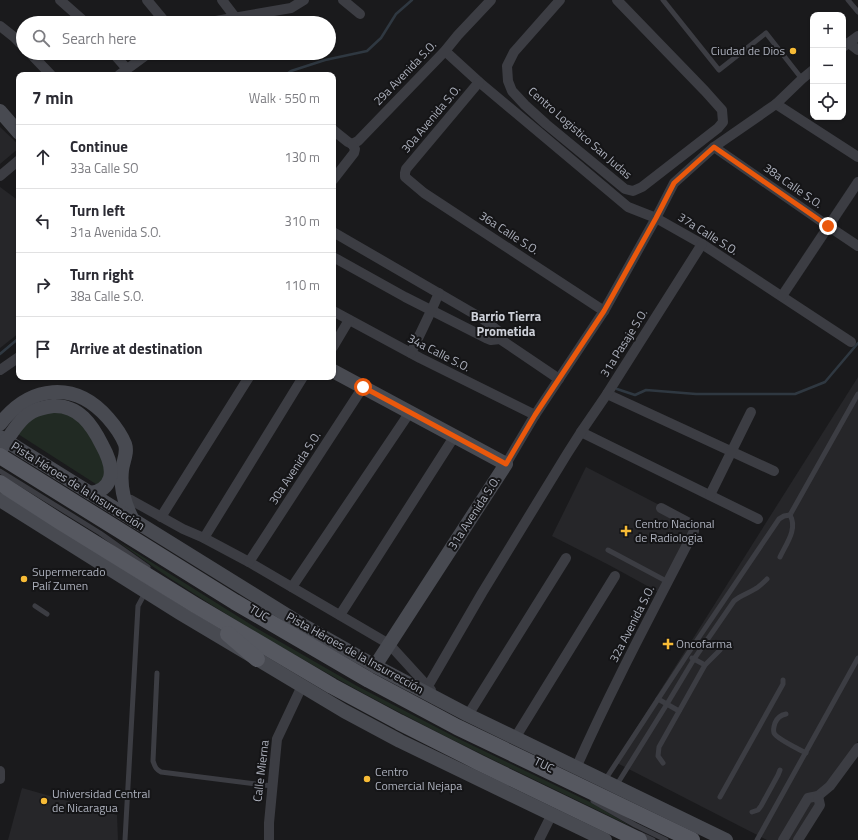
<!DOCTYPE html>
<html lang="en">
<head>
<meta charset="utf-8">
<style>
  :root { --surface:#fff; --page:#f7f7f7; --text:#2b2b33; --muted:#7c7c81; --line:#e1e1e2 }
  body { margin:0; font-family:"Titillium Web",sans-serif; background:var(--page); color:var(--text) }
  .controls { position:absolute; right:12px; top:12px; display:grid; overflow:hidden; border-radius:8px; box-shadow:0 1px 3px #0004 }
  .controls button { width:36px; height:36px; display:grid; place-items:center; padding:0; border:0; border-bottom:1px solid var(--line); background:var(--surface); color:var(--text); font:20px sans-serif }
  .stop { position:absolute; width:12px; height:12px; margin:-9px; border:3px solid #ea580c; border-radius:50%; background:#fff }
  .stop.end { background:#ea580c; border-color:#fff; box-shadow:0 1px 4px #0008 }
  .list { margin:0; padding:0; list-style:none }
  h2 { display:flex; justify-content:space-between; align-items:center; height:52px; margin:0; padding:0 16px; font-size:17px }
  h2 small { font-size:13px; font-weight:400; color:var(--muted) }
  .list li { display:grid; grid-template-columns:26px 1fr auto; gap:12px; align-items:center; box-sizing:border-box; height:64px; padding:0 16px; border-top:1px solid var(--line) }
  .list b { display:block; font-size:15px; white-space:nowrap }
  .list p { margin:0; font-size:13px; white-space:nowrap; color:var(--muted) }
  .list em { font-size:13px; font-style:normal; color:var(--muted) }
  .icon { flex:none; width:22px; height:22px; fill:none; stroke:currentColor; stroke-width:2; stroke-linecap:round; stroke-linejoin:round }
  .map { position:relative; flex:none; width:858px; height:840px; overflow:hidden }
  .search { position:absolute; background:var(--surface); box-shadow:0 1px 3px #0004; left:16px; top:16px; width:320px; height:44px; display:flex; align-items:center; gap:10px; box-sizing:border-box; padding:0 14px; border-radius:22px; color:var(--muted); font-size:15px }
  .panel { position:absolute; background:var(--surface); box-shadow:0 1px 3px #0004; left:16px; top:72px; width:320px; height:308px; border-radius:8px }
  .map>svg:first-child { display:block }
  .built { fill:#262629 }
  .green { fill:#212a23 }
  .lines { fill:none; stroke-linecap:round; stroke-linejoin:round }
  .stream { stroke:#2f3841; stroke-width:2.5 }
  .lane { stroke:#3c3d43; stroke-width:5 }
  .street { stroke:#3c3d43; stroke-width:10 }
  .secondary { stroke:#484a51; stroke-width:14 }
  .primary { stroke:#565860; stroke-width:16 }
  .route { stroke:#ea580c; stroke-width:5 }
  .poi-dot { fill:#f7bb36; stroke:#151517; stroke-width:1.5 }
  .labels { text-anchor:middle; stroke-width:4; stroke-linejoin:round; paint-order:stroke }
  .poi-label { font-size:12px; fill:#acb0bc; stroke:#151517; text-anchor:start }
  .street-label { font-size:12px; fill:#acb0bc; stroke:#151517 }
  .neighbourhood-label { font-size:13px; font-weight:bold; fill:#cdd0d8; stroke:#151517 }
</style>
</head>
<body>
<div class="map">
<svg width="858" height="840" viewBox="0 0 858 840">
  <rect width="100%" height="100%" fill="#1a1a1c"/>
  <g class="built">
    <path d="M0,127L19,145V148L0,164Z"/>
    <path d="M0,187L19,201V333L0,348Z"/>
    <path d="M858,377V741L797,840H767L615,762Z"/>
    <path d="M586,467L700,526L672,583L662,594L609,565L552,536Z"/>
    <path d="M22,788L117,815L118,840H8Z"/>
  </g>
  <g class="green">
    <path d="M43,411L70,413L87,427L107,471L99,486L18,434L21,427Z"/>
    <path d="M116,540L258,629L357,686L457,738L592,803L632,827C552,788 470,750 391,708C315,668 240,624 168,577C150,565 133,552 116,540Z"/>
  </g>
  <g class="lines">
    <g class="stream">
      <path d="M285,75L291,71L325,60L367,51L381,38L396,14L412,0"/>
      <path d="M0,354L19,338"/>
      <path d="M617,389L635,395L646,390L696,394H795L825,382L858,343"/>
    </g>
    <g class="lane">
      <path d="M663,0L719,70L766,33L802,79"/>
      <path d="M848,0L858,12"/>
      <path d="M0,471L100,533L148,567"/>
      <path d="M790,515L858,394"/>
      <path d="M608,550L668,582"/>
      <path d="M780,557C786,544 798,529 790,515"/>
      <path d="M35,606L47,614"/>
      <path d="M692,658L705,665"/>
      <path d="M157,673L153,761C155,766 155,769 161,772L272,786"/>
      <path d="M658,699L679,711"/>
      <path d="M786,714C781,715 777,718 775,723C774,726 773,730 774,733C776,738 800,750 806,753"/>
      <path d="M663,763L658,756L659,747L705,665L720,650"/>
      <path d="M605,780L687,655L779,519L784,516L790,515"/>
      <path d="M616,786L667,704L694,659L734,601C741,595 747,594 755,589C759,587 763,583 767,579"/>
      <path d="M720,797L783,684V680"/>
      <path d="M593,801L635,825L666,840"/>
      <path d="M752,812L758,810L761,806L778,775L780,770"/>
      <path d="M640,834L653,840"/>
      <path d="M125,840L138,606L145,593"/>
      <path d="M757,840L858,658"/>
    </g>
    <g class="street">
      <path d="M60,0L86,23"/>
      <path d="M147,0L166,23"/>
      <path d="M222,0L235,17"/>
      <path d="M343,0L360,14"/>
      <path d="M560,0L514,52L507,66L508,81L512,91L525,105L546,124L625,189L633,191L642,187L718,128L723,122L722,110L705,91L617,0"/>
      <path d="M204,23L291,8L304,0"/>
      <path d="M0,26L14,37L23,46"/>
      <path d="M849,43L858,50"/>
      <path d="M843,47L858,36"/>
      <path d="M445,51L479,82L628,207L656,218L702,244L851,342"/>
      <path d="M30,53L51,75"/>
      <path d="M113,53L127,69"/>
      <path d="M119,75L149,53"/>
      <path d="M479,82L406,169L405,173V177L424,193L604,311"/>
      <path d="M776,104L858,157"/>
      <path d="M333,130L348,142L352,144L358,141L445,51L458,35L491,0"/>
      <path d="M714,147L828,226L858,246"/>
      <path d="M0,176L19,160"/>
      <path d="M333,180L354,153L355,149L352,144"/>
      <path d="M333,232L483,319L498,331L500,339"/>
      <path d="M333,257L405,297L486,338L491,340L500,339L559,379"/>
      <path d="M782,296L858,182"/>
      <path d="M333,311L420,358L535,415"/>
      <path d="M333,347L349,320"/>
      <path d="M411,353L431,311L439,293"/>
      <path d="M0,370L19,357"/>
      <path d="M607,394L774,471"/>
      <path d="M581,432L758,519"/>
      <path d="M506,464L535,415L604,311L656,218L674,183L714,147L776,104L802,79L813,70"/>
      <path d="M710,495L751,412"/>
      <path d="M125,499L131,500L183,529L204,538L249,562L389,644L431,690"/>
      <path d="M161,517L249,377"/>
      <path d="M204,538L303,377"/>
      <path d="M249,562L363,387"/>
      <path d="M292,587L410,412"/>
      <path d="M340,615L454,437"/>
      <path d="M428,686L482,593L567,454L583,429L607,394L702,244"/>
      <path d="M468,715L566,558"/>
      <path d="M515,738L615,576"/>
      <path d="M576,768C612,687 654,609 694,531V528L693,525L661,508"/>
      <path d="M0,771V779"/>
      <path d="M269,840V823L277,739L302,686"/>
      <path d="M539,840L552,814"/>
      <path d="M783,840L808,798L818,796L830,786L858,748"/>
      <path d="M798,840L820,805L818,796"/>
    </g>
    <g class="secondary">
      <path d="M0,111L19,133"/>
      <path d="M333,371L506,464L375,666"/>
      <path d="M0,424C30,385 75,380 108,418C115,426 121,434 125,444C128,453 123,461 122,470C120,487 125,505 133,520"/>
      <path d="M0,437L24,452L301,624L375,666L468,715L726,840"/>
      <path d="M1,449C10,436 18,420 32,412C39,408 46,407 53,406C79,405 92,425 102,445C107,454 113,467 110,478C107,488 99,492 90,493"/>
      <path d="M0,500L180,613L344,711L400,741L605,840"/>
    </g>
    <g class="primary">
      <path d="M0,456L235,602L369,680L457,727L692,840"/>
      <path d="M0,483L59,521L195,605L332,686L399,722L478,762L639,840"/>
      <path d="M228,634L257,659"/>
    </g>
  </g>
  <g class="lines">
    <path class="route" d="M363,387L506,464L535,415L604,311L656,218L674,183L714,147L828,226"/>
  </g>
  <g class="poi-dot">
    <circle cx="793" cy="51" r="4"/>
    <path d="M624 525h4v4h4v4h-4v4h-4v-4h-4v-4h4z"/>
    <circle cx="24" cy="579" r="4"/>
    <path d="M666 638h4v4h4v4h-4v4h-4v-4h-4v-4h4z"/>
    <circle cx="367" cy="779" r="4"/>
    <circle cx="44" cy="801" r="4"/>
  </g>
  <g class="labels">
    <g class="poi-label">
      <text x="785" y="55" text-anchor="end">Ciudad de Dios</text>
      <text x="635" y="528">Centro Nacional<tspan x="635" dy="14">de Radiologia</tspan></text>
      <text x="32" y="576">Supermercado<tspan x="32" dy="14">Palí Zumen</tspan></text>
      <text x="676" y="648">Oncofarma</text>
      <text x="375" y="776">Centro<tspan x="375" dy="14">Comercial Nejapa</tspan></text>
      <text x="52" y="798">Universidad Central<tspan x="52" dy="14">de Nicaragua</tspan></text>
    </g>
    <g class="street-label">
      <text transform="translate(405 73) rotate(-46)" y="4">29a Avenida S.O.</text>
      <text transform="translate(431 119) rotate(-50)" y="4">30a Avenida S.O.</text>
      <text transform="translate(580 133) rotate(41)" y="4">Centro Logistico San Judas</text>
      <text transform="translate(793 186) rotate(35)" y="4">38a Calle S.O.</text>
      <text transform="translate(509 233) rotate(33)" y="4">36a Calle S.O.</text>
      <text transform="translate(708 234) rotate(32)" y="4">37a Calle S.O.</text>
      <text transform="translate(624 343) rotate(-58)" y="4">31a Pasaje S.O.</text>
      <text transform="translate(439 353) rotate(27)" y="4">34a Calle S.O.</text>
      <text transform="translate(295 468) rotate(-57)" y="4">30a Avenida S.O.</text>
      <text transform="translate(78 486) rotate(32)" y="4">Pista Héroes de la Insurrección</text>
      <text transform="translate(474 513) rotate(-57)" y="4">31a Avenida S.O.</text>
      <text transform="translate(259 613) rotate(31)" y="4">TUC</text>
      <text transform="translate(632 624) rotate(-63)" y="4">32a Avenida S.O.</text>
      <text transform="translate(355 653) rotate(29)" y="4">Pista Héroes de la Insurrección</text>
      <text transform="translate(544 765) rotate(26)" y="4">TUC</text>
      <text transform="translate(261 771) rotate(-83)" y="4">Calle Mierna</text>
    </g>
    <g class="neighbourhood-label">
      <text x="506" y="321">Barrio Tierra<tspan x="506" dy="15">Prometida</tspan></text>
    </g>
  </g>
</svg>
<div class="controls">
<button>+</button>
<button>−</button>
<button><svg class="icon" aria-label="locate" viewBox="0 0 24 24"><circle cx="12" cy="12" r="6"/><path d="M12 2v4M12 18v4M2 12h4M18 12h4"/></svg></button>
</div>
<div class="stop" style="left:363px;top:387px"></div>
<div class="stop end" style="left:828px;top:226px"></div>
<div class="search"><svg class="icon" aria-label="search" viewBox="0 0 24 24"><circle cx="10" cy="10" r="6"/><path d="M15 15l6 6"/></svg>Search here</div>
<section class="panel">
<h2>7 min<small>Walk · 550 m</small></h2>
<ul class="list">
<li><svg class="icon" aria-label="ahead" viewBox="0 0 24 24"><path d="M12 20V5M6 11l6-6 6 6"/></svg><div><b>Continue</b><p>33a Calle SO</p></div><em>130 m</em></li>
<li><svg class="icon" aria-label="left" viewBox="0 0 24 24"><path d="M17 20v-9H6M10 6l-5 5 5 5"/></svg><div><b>Turn left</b><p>31a Avenida S.O.</p></div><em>310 m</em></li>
<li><svg class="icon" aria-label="right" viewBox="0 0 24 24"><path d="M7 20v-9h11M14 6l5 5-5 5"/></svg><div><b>Turn right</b><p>38a Calle S.O.</p></div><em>110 m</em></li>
<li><svg class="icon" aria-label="arrive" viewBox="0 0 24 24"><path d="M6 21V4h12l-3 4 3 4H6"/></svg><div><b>Arrive at destination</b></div></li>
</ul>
</section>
</div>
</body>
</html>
